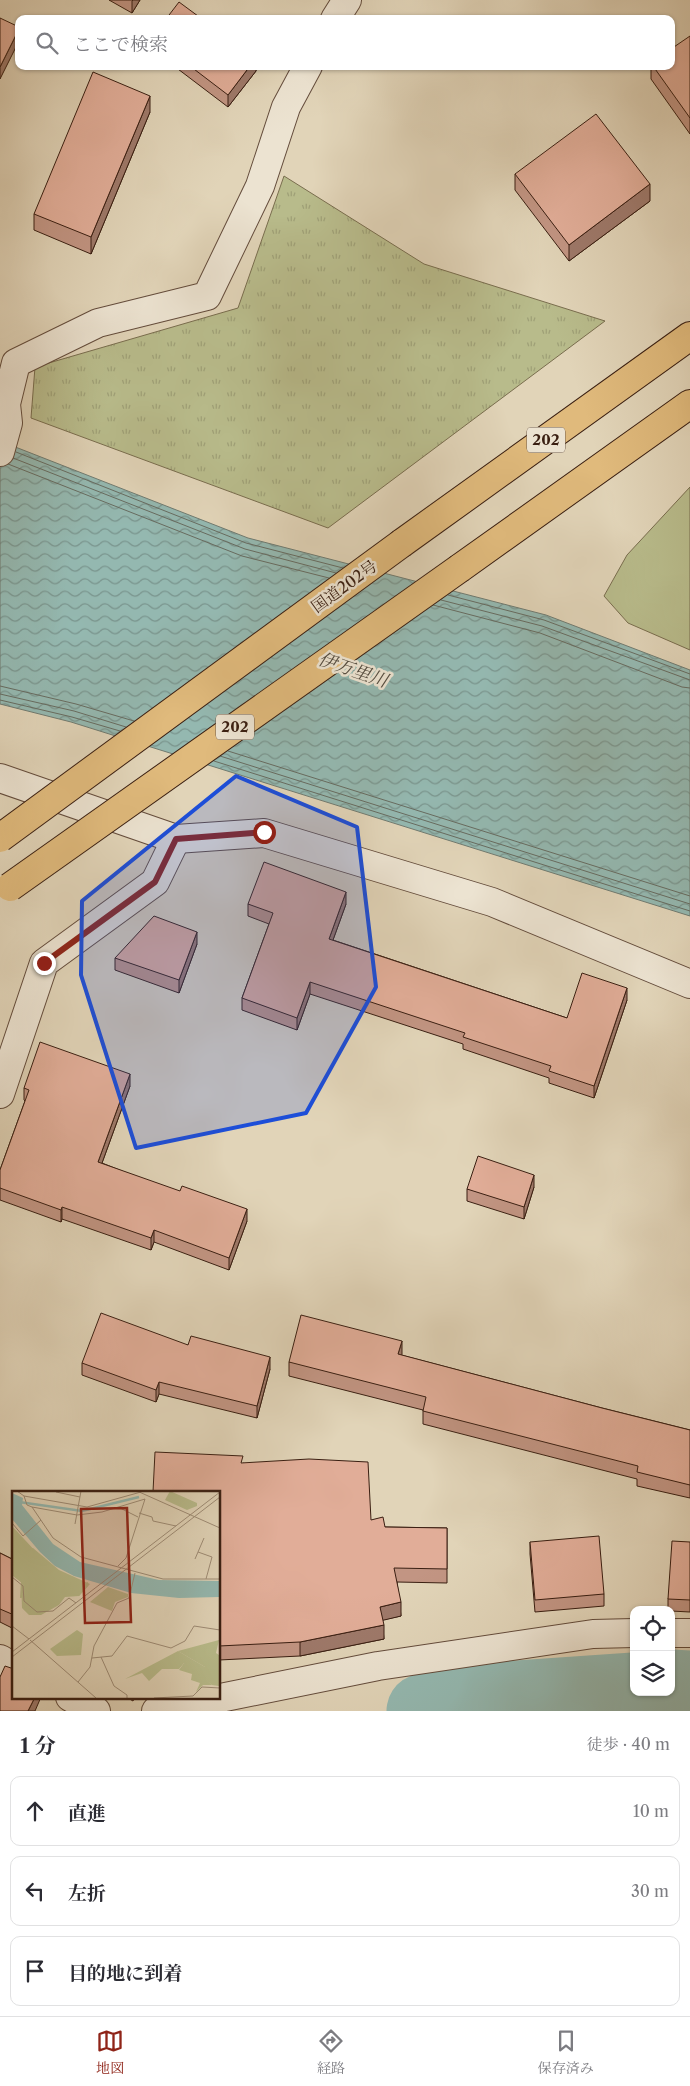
<!DOCTYPE html>
<html lang="ja">
<head>
<meta charset="utf-8">
<style>
  :root { --surface:#fff; --page:#f7f7f7; --text:#2b2b33; --muted:#7c7c81; --line:#e1e1e2; --accent:#8f2418 }
  body { margin:0; font-family:"Libre Caslon Text","Noto Serif JP",serif; background:var(--page); color:var(--text) }
  .controls { position:absolute; right:15px; bottom:15px; display:grid; overflow:hidden; border-radius:10px; box-shadow:0 1px 4px #0004 }
  .controls button { width:45px; height:45px; display:grid; place-items:center; padding:0; border:0; border-bottom:1px solid var(--line); background:var(--surface); color:var(--text); font:25px sans-serif }
  .stop { position:absolute; width:15px; height:15px; margin:-11px; border:4px solid #8f2418; border-radius:50%; background:#fff }
  .stop.end { background:#8f2418; border-color:#fff; box-shadow:0 1px 5px #0008 }
  .list { margin:0; padding:0; list-style:none }
  h2 { display:flex; justify-content:space-between; align-items:center; height:65px; margin:0; padding:0 20px; font-size:21px }
  h2 small { font-size:16px; font-weight:400; color:var(--muted) }
  .list li { display:grid; grid-template-columns:32px 1fr auto; gap:15px; align-items:center; box-sizing:border-box; height:70px; margin:0 10px 10px; padding:0 10px; border:1px solid var(--line); border-radius:10px }
  .list b { display:block; font-size:19px; white-space:nowrap }
  .list em { font-size:16px; font-style:normal; color:var(--muted) }
  .icon { flex:none; width:28px; height:28px; fill:none; stroke:currentColor; stroke-width:2; stroke-linecap:round; stroke-linejoin:round }
  .map { position:relative; flex:none; width:690px; height:1711px; overflow:hidden }
  .search { position:absolute; background:var(--surface); box-shadow:0 1px 4px #0004; left:15px; right:15px; top:15px; height:55px; display:flex; align-items:center; gap:12px; box-sizing:border-box; padding:0 18px; border-radius:10px; color:var(--muted); font-size:19px }
  .sheet { height:305px; background:var(--surface) }
  nav { display:flex; justify-content:space-around; align-items:center; box-sizing:border-box; height:70px; border-top:1px solid var(--line); background:var(--surface); font-size:14px; color:var(--muted) }
  nav a { display:grid; justify-items:center; gap:2px }
  nav .on { color:var(--accent) }
  .map>svg:first-child { display:block }
  .grass { fill:url(#grass-tufts); stroke:#796d4e }
  .park { fill:#b8bb8b; stroke:#796d4e }
  .water { fill:url(#water-waves); stroke:#707b71 }
  .lines { fill:none; stroke-linecap:round; stroke-linejoin:round }
  .shore { stroke:#676c61; stroke-width:1 }
  .river { stroke:#94b8b0; stroke-width:75 }
  .minor-casing { stroke:#644c3c; stroke-width:30 }
  .highway-casing { stroke:#3a1f12; stroke-width:30 }
  .minor { stroke:#ece3d1; stroke-width:28 }
  .highway { stroke:#e0ba7c; stroke-width:28 }
  .highway-bridge-casing { stroke:#3a1f12; stroke-width:30; stroke-linecap:butt }
  .highway-bridge { stroke:#e0ba7c; stroke-width:28 }
  .wall { fill:#c29583; stroke:#3a1f12 }
  .shaded-wall { fill:#9e796a; stroke:#3a1f12 }
  .building { fill:#e1ad98; stroke:#3a1f12 }
  .route { stroke:#8f2418; stroke-width:6 }
  .marked { fill:#1d4ed8; fill-opacity:0.2; stroke:#1d4ed8; stroke-width:4; stroke-linejoin:round }
  .labels { text-anchor:middle; stroke-width:5; stroke-linejoin:round; paint-order:stroke }
  .shield { fill:#ece3d1; stroke:#6f5a4b; stroke-width:1 }
  .shield-label { font-size:15px; font-weight:bold; fill:#3a1f12 }
  .street-label { font-size:16px; fill:#3a1f12; stroke:#ece3d1 }
  .water-label { font-size:18px; font-style:italic; fill:#554d41; stroke:#ece3d1 }
  .inset-river { fill:none; stroke:#94b8b0; stroke-width:2.5 }
  .inset-road { fill:none; stroke:#9e8c76; stroke-width:1 }
  .view { fill:#8f2418; fill-opacity:0.15; stroke:#8f2418; stroke-width:2.5 }
  .inset-edge { fill:none; stroke:#3a1f12; stroke-width:2.5 }
</style>
</head>
<body>
<div class="map">
<svg width="690" height="1711" viewBox="0 0 690 1711">
  <defs>
    <pattern id="grass-tufts" width="24" height="20" patternUnits="userSpaceOnUse" patternTransform="scale(1.25)"><rect width="24" height="20" fill="#b8bb8b"/><path d="M3 7l-1-3M5 7V3M7 7l1-3M15 17l-1-3M17 17v-4M19 17l1-3" fill="none" stroke="#9fa077"/></pattern>
    <pattern id="water-waves" width="16" height="10" patternUnits="userSpaceOnUse" patternTransform="scale(1.25)"><rect width="16" height="10" fill="#94b8b0"/><path d="M0 5q4-4 8 0t8 0" fill="none" stroke="#7a958e"/></pattern>
  </defs>
  <rect width="100%" height="100%" fill="#e1d4b8"/>
  <filter id="stains"><feTurbulence type="fractalNoise" baseFrequency=".004" numOctaves="4"/><feColorMatrix values="0 0 0 0 .2 0 0 0 0 .09 0 0 0 0 .02 0 0 0 .5 -.17"/></filter>
  <radialGradient id="worn" r=".72"><stop offset=".6" stop-color="#630" stop-opacity="0"/><stop offset="1" stop-color="#630" stop-opacity=".3"/></radialGradient>
  <path class="grass" d="M284,176L424,264L605,321L328,528L31,418L35,367L238,308Z"/>
  <path class="park" d="M690,487V650L628,623L604,596L627,555Z"/>
  <path class="water" d="M0,441L248,538L546,615L690,670V916L71,722L0,704Z"/>
  <g class="lines">
    <g class="shore">
      <path d="M16,452L246,543L343,568"/>
      <path d="M13,458L245,549L336,573"/>
      <path d="M8,464L242,556L329,578"/>
      <path d="M448,595L544,620L690,674"/>
      <path d="M441,600L542,626L690,680"/>
      <path d="M433,605L540,633L682,687L690,688"/>
      <path d="M0,686L76,704L134,721"/>
      <path d="M0,694L74,711L126,727"/>
      <path d="M0,700L72,717L120,731"/>
      <path d="M228,751L690,896"/>
      <path d="M220,756L690,904"/>
      <path d="M214,761L690,911"/>
    </g>
    <g class="river">
      <path d="M671,1687L690,1688"/>
      <path d="M424,1711L471,1701L634,1690"/>
    </g>
    <defs>
      <g id="minor">
        <path d="M335,19L347,0"/>
        <path d="M0,452L8,423L6,404L16,363L98,323L207,296L260,186L286,107L308,66"/>
        <path d="M0,778L176,839L264,833L492,902L690,984"/>
        <path d="M0,1094L44,963L155,882L176,839"/>
        <path d="M671,1633H690"/>
        <path d="M0,1659L14,1667"/>
        <path d="M70,1697L96,1711"/>
        <path d="M156,1711L378,1666L593,1634L634,1633"/>
      </g>
      <g id="highway">
        <path d="M402,543L690,336"/>
        <path d="M460,568L690,404"/>
      </g>
    </defs>
    <use href="#minor" class="minor-casing"/>
    <use href="#highway" class="highway-casing"/>
    <use href="#minor" class="minor"/>
    <use href="#highway" class="highway"/>
    <defs>
      <g id="highway-bridge">
        <path d="M0,838L402,543"/>
        <path d="M10,887L460,568"/>
      </g>
    </defs>
    <use href="#highway-bridge" class="highway-bridge-casing"/>
    <use href="#highway-bridge" class="highway-bridge"/>
  </g>
  <g class="wall">
    <path d="M109,0H140L132,13Z"/>
    <path d="M690,36V134L651,79V66H671Z"/>
    <path d="M174,66H256V71L228,107Z"/>
    <path d="M150,112L91,254L34,230V214Z"/>
    <path d="M515,174L650,201L569,261L515,190Z"/>
    <path d="M248,904H346L333,940L567,1018L627,1000L594,1098L549,1083V1078L463,1049V1044L310,994L297,1030L242,1010V998L269,924L248,916Z"/>
    <path d="M197,944L179,993L115,970V958Z"/>
    <path d="M130,1086L102,1163L247,1221L229,1270L154,1242L151,1250L62,1219L61,1222L0,1200V1170L25,1101L24,1100V1088Z"/>
    <path d="M534,1187L524,1219L467,1201V1189Z"/>
    <path d="M188,1345L270,1369L257,1418L159,1394L156,1402L82,1375V1363Z"/>
    <path d="M401,1355L602,1408L690,1430V1498L637,1486V1479L423,1424V1410L289,1376V1362Z"/>
    <path d="M243,1463L385,1527L447,1528V1583L397,1582L401,1616L382,1620L384,1639L300,1656L219,1660V1492Z"/>
    <path d="M530,1542L604,1594V1606L535,1612L530,1554Z"/>
    <path d="M690,1542V1612L671,1611V1610H668V1599Z"/>
    <path d="M0,1553L14,1560V1629L0,1622Z"/>
    <path d="M126,1697H135L133,1701Z"/>
  </g>
  <g class="shaded-wall">
    <path d="M133,0H140L132,13V1Z"/>
    <path d="M19,29V41L0,79V67Z"/>
    <path d="M250,66H256V71L228,107V95Z"/>
    <path d="M150,96V112L91,254V237Z"/>
    <path d="M650,184V201L569,261V245Z"/>
    <path d="M346,892V904L329,951V939Z"/>
    <path d="M197,932V944L179,993V980Z"/>
    <path d="M310,982V994L297,1030V1018Z"/>
    <path d="M627,988V1000L594,1098V1086Z"/>
    <path d="M130,1074V1086L98,1174V1162Z"/>
    <path d="M534,1175V1187L524,1219V1207Z"/>
    <path d="M62,1207V1219L61,1222V1210Z"/>
    <path d="M247,1209V1221L229,1270V1258Z"/>
    <path d="M154,1230V1242L151,1250V1238Z"/>
    <path d="M402,1341V1354L398,1368V1354Z"/>
    <path d="M270,1357V1369L257,1418V1406Z"/>
    <path d="M159,1382V1394L156,1402V1390Z"/>
    <path d="M401,1602V1616L380,1621V1607Z"/>
    <path d="M384,1625V1639L300,1656V1642Z"/>
    <path d="M35,1697H41L35,1711H28Z"/>
  </g>
  <g class="building">
    <path d="M179,2L202,19H166Z"/>
    <path d="M0,18L19,27V29L0,67Z"/>
    <path d="M690,36V118L653,66H671V49Z"/>
    <path d="M190,66H250L228,95Z"/>
    <path d="M93,72L150,96L91,237L34,214Z"/>
    <path d="M596,114L650,184L569,245L515,174Z"/>
    <path d="M264,862L346,892L329,939L567,1018L582,973L627,988L594,1086L549,1071L551,1066L463,1037L465,1033L310,982L297,1018L242,998L273,913L248,904Z"/>
    <path d="M154,916L197,932L179,980L115,958Z"/>
    <path d="M40,1042L130,1074L98,1162L180,1191L182,1186L247,1209L229,1258L154,1230L151,1238L62,1207L61,1210L0,1188V1170L29,1090L24,1088Z"/>
    <path d="M478,1156L534,1175L524,1207L467,1189Z"/>
    <path d="M101,1313L188,1345L191,1336L270,1357L257,1406L159,1382L156,1390L82,1363Z"/>
    <path d="M301,1315L402,1341L398,1354L602,1408L690,1430V1485L637,1472L638,1466L423,1411L426,1397L289,1362Z"/>
    <path d="M155,1452L243,1456L241,1463L309,1459L368,1462L371,1520L383,1517L385,1527L447,1528V1569L394,1568L401,1602L380,1607L384,1625L300,1642L219,1646V1492H153Z"/>
    <path d="M599,1536L604,1594L535,1600L530,1542Z"/>
    <path d="M672,1541L690,1542V1600L668,1599Z"/>
    <path d="M0,1553L14,1560V1615L0,1609Z"/>
    <path d="M5,1666L14,1669V1697H35L28,1711H0V1677Z"/>
  </g>
  <g class="lines">
    <path class="route" d="M44,963L155,882L176,839L264,832"/>
  </g>
  <path class="marked" d="M236,776L357,827L376,987L306,1113L136,1148L81,975L82,901Z"/>
  <g class="labels">
    <g class="shield">
      <rect x="527" y="427.5" width="38" height="25" rx="4"/>
      <rect x="216" y="714.5" width="38" height="25" rx="4"/>
    </g>
    <g class="shield-label">
      <text x="546" y="445">202</text>
      <text x="235" y="732">202</text>
    </g>
    <g class="street-label">
      <text transform="translate(344 586) rotate(-36)" y="6">国道202号</text>
    </g>
    <g class="water-label">
      <text transform="translate(353 670) rotate(19)" y="6">伊万里川</text>
    </g>
  </g>
  <g transform="translate(12 1491)">
    <rect width="208" height="208" fill="#e1d4b8"/>
    <path d="M96,96L116,103V106L103,111L100,120L78,111ZM207,149L204,162L207,164V176H193L166,160ZM172,172L177,173L200,194H191L184,201L188,192L179,189L180,183L167,179Z" fill="#b8bb8b"/>
    <path d="M0,35L26,63L66,97L76,91V95L67,105L52,101L8,107L9,91L0,84ZM65,139L71,143L69,164L45,165L38,158ZM166,160L193,176H207V195L200,194L172,172L167,178H150L137,190L130,182L113,188Z" fill="#b8bb8b"/>
    <path d="M158,0L185,12V15L175,19L153,9ZM21,57L47,79L78,93L67,105L53,106L47,114L29,124H17L10,117L9,91L0,84L2,67Z" fill="#b8bb8b"/>
    <path d="M0,2L11,7L10,14L41,53L68,71L147,89L207,90V106L167,107L119,102L62,85L43,75L28,61L0,28Z" fill="#94b8b0"/>
    <path class="inset-river" d="M0,10L70,20L127,6"/>
    <path class="inset-road" d="M5,0L12,5L75,16L129,1M125,0L208,37M44,1L68,6M12,5L15,14L20,16L65,24L90,21L133,8M20,16L41,47L69,66L151,88H208M108,17L126,26M127,22L140,26L141,30L164,35M0,32L11,45L29,29M63,33L69,0M186,61L200,66L194,88M183,68L192,47M106,75L114,67L133,8M0,86L11,95L12,110L25,121L41,120L57,107L64,112M0,135L17,148M18,149L84,207M0,161L208,1M0,166L208,6M89,166L102,195L115,204V207M80,167L100,165L115,145L159,157L173,150L182,135L208,139M66,191L78,176L82,155L105,112L117,107L123,82M142,207L181,205L190,196L208,197"/>
    <path class="view" d="M115,17L119,131L73,132L69,18Z"/>
    <rect width="208" height="208" class="inset-edge"/>
  </g>
  <rect width="100%" height="100%" filter="url(#stains)"/>
  <rect width="100%" height="100%" fill="url(#worn)"/>
</svg>
<div class="controls">
<button><svg class="icon" aria-label="locate" viewBox="0 0 24 24"><circle cx="12" cy="12" r="6"/><path d="M12 2v4M12 18v4M2 12h4M18 12h4"/></svg></button>
<button><svg class="icon" aria-label="layers" viewBox="0 0 24 24"><path d="M12 4l9 5-9 5-9-5zM3 14l9 5 9-5"/></svg></button>
</div>
<div class="stop" style="left:264px;top:832px"></div>
<div class="stop end" style="left:44px;top:963px"></div>
<div class="search"><svg class="icon" aria-label="search" viewBox="0 0 24 24"><circle cx="10" cy="10" r="6"/><path d="M15 15l6 6"/></svg>ここで検索</div>
</div>
<section class="sheet">
<h2>1 分<small>徒歩 · 40 m</small></h2>
<ul class="list">
<li><svg class="icon" aria-label="ahead" viewBox="0 0 24 24"><path d="M12 20V5M6 11l6-6 6 6"/></svg><div><b>直進</b></div><em>10 m</em></li>
<li><svg class="icon" aria-label="left" viewBox="0 0 24 24"><path d="M17 20v-9H6M10 6l-5 5 5 5"/></svg><div><b>左折</b></div><em>30 m</em></li>
<li><svg class="icon" aria-label="arrive" viewBox="0 0 24 24"><path d="M6 21V4h12l-3 4 3 4H6"/></svg><div><b>目的地に到着</b></div></li>
</ul>
</section>
<nav>
<a class="on"><svg class="icon" aria-label="map" viewBox="0 0 24 24"><path d="M3 6l6-2 6 2 6-2v14l-6 2-6-2-6 2zM9 4v14M15 6v14"/></svg>地図</a>
<a><svg class="icon" aria-label="directions" viewBox="0 0 24 24"><path d="M12 3l9 9-9 9-9-9zM9 14v-3h6M13 9l2 2-2 2"/></svg>経路</a>
<a><svg class="icon" aria-label="saved" viewBox="0 0 24 24"><path d="M7 4h10v16l-5-4-5 4z"/></svg>保存済み</a>
</nav>
</body>
</html>
